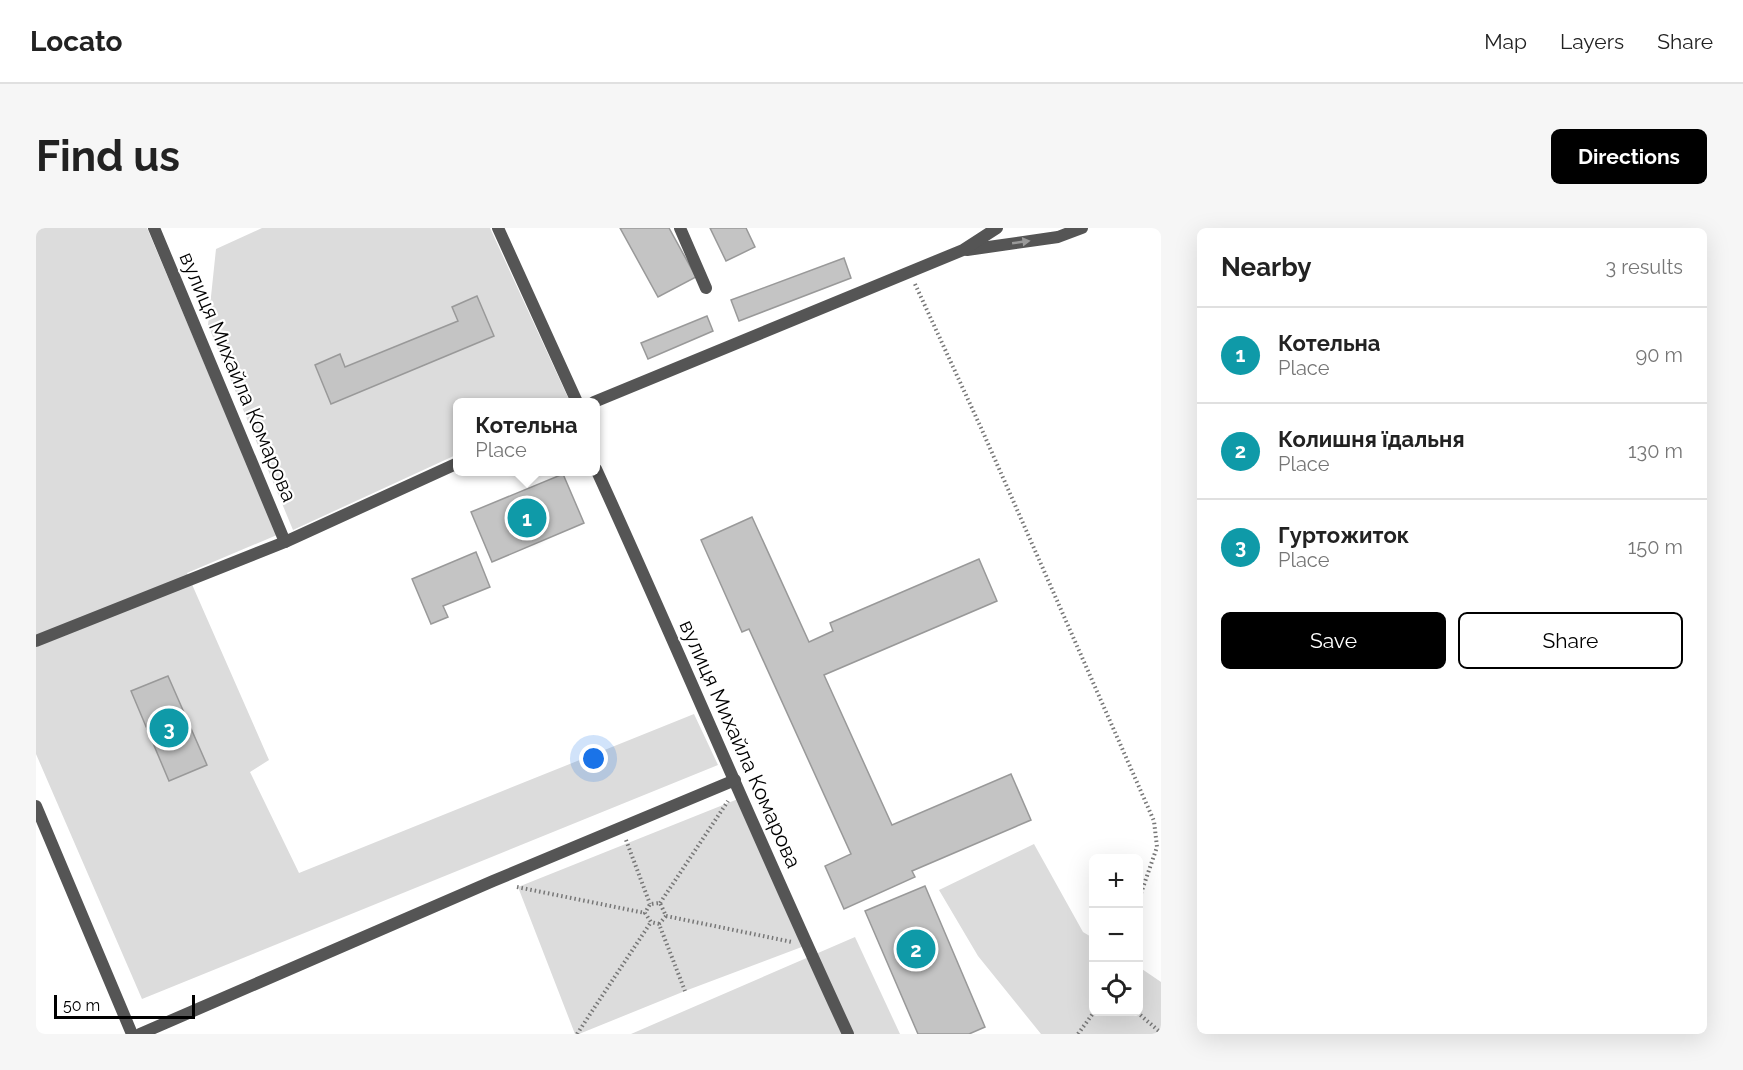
<!DOCTYPE html>
<html lang="en">
<head>
<meta charset="utf-8">
<style>
  :root { --surface:#fff; --page:#f6f6f6; --text:#222; --muted:#767676; --line:#e0e0e0; --accent:#000 }
  body { margin:0; font-family:Raleway,sans-serif; background:var(--page); color:var(--text) }
  .controls { position:absolute; right:18px; bottom:18px; display:grid; overflow:hidden; border-radius:9px; box-shadow:0 6px 24px #0002 }
  .controls button { width:54px; height:54px; display:grid; place-items:center; padding:0; border:0; border-bottom:2px solid var(--line); background:var(--surface); color:var(--text); font:30px sans-serif }
  .scale { position:absolute; left:18px; bottom:15px; width:141px; box-sizing:border-box; padding-left:6px; border:3px solid #000; border-top:0; font-size:16px; line-height:21px; white-space:nowrap; color:#000; -webkit-text-stroke:4px #fff; paint-order:stroke }
  .you { position:absolute; left:558px; top:531px; width:21px; height:21px; margin:-15px; border:4px solid #fff; border-radius:50%; background:#1a73e8; box-shadow:0 0 0 9px #1a73e833 }
  .badge { display:grid; place-items:center; width:39px; height:39px; border-radius:50%; background:var(--accent); color:#fff; font-size:20px; font-weight:700 }
  .pin { position:absolute; translate:-50% -50%; border:3px solid #fff; box-shadow:0 2px 6px #0006 }
  .popup { position:absolute; left:417px; top:170px; width:147px; height:78px; box-sizing:border-box; display:grid; place-content:center; border-radius:9px; background:var(--surface); filter:drop-shadow(0 2px 4px #0005); font-size:20px; white-space:nowrap; color:var(--muted) }
  .popup b { font-size:22px; color:var(--text) }
  .popup::after { content:''; position:absolute; left:50%; top:100%; margin-left:-12px; border:12px solid transparent; border-top-color:var(--surface) }
  .list { margin:0; padding:0; list-style:none }
  h2 { display:flex; justify-content:space-between; align-items:center; height:78px; margin:0; padding:0 24px; font-size:26px }
  h2 small { font-size:20px; font-weight:400; color:var(--muted) }
  .list li { display:grid; grid-template-columns:39px 1fr auto; gap:18px; align-items:center; box-sizing:border-box; height:96px; padding:0 24px; border-top:2px solid var(--line) }
  .list b { display:block; font-size:22px; white-space:nowrap }
  .list p { margin:0; font-size:20px; white-space:nowrap; color:var(--muted) }
  .list em { font-size:20px; font-style:normal; color:var(--muted) }
  .actions { display:flex; gap:12px; padding:18px 24px }
  .actions a { flex:1; padding:14px 0; border:2px solid var(--accent); border-radius:9px; text-align:center; font-size:21px; color:var(--accent) }
  .actions .main { background:var(--accent); color:#fff }
  .icon { flex:none; width:33px; height:33px; fill:none; stroke:currentColor; stroke-width:2; stroke-linecap:round; stroke-linejoin:round }
  .map { position:relative; flex:none; width:1125px; height:806px; overflow:hidden; border-radius:9px }
  header { display:flex; align-items:center; gap:36px; box-sizing:border-box; height:84px; padding:0 30px; background:var(--surface); border-bottom:2px solid var(--line) }
  header strong { font-size:28px }
  nav { display:flex; gap:33px; margin-inline-start:auto; font-size:21px }
  .intro { display:flex; align-items:center; justify-content:space-between; box-sizing:border-box; height:144px; padding:0 36px }
  h1 { margin:0; font-size:42px }
  .button { padding:15px 27px; border-radius:9px; background:var(--accent); color:#fff; font-size:21px; font-weight:700 }
  main { display:flex; gap:36px; padding:0 36px }
  aside { flex:1; background:var(--surface); border-radius:9px; box-shadow:0 6px 24px #0002 }
  .map>svg:first-child { display:block }
  .green { fill:#dcdcdc }
  .building { fill:#c4c4c4; stroke:#999; stroke-width:1.5 }
  .lines { fill:none; stroke-linecap:round; stroke-linejoin:round }
  .path { stroke:#777; stroke-width:4; stroke-dasharray:1.5 3; stroke-linecap:butt }
  .service { stroke:#555; stroke-width:12 }
  .minor { stroke:#555; stroke-width:12 }
  .oneway { fill:#999 }
  .labels { text-anchor:middle; stroke-width:4.5; stroke-linejoin:round; paint-order:stroke }
  .street-label { font-size:21px; fill:#000; stroke:#fff }
</style>
</head>
<body>
<header>
<strong>Locato</strong>
<nav><a>Map</a><a>Layers</a><a>Share</a></nav>
</header>
<div class="intro"><h1>Find us</h1><a class="button">Directions</a></div>
<main>
<div class="map">
<svg width="1125" height="806" viewBox="0 0 1125 806">
  <rect width="100%" height="100%" fill="#fff"/>
  <g class="green">
    <path d="M0,0H111L241,307L151,345L233,532L214,544L263,645L658,486L682,537L106,771L0,526Z"/>
    <path d="M226,0H454L534,174H422V226L257,302L172,97L180,21Z"/>
    <path d="M707,569L771,717L649,763L543,806H539L482,659Z"/>
    <path d="M998,616L1047,704L1057,710L1058,784H1102L1103,739L1125,754V806H1005L942,728L903,662Z"/>
    <path d="M819,709L864,806H595Z"/>
  </g>
  <g class="building">
    <path d="M584,0H633L660,49L622,69Z"/>
    <path d="M674,0H710L719,19L690,33Z"/>
    <path d="M808,30L815,50L703,93L695,72Z"/>
    <path d="M441,68L458,108L295,176L279,137L304,126L309,139L422,93L416,79Z"/>
    <path d="M671,88L677,103L612,131L605,115Z"/>
    <path d="M527,246L548,295L456,334L435,284Z"/>
    <path d="M716,289L773,414L797,403L794,395L943,331L961,373L788,447L856,597L975,546L995,592L876,643L879,649L808,681L789,638L815,626L713,401L706,404L665,312Z"/>
    <path d="M440,324L454,359L407,378L412,389L395,396L376,351Z"/>
    <path d="M132,448L171,537L133,553L95,463Z"/>
    <path d="M889,658L949,799L933,806H882L829,683Z"/>
  </g>
  <g class="lines">
    <g class="path">
      <path d="M879,56L946,202L1118,593L1121,619L1102,674"/>
      <path d="M590,612L614,676"/>
      <path d="M481,659L609,685"/>
      <path d="M624,675L692,573"/>
      <path d="M630,688L756,714"/>
      <path d="M623,696L630,688L624,675L614,676L609,685L615,694L623,696L649,763"/>
      <path d="M1101,784L1125,805"/>
      <path d="M541,806L615,694"/>
      <path d="M1042,806L1058,784"/>
    </g>
    <g class="service">
      <path d="M462,0L541,174"/>
      <path d="M644,0L670,60"/>
      <path d="M560,241C646,429 725,619 812,806"/>
      <path d="M104,806L457,653L699,552"/>
    </g>
    <g class="minor">
      <path d="M118,0L249,314"/>
      <path d="M931,22L1022,9L1046,0"/>
      <path d="M558,174L927,22L961,0"/>
      <path d="M0,413L249,314L422,235"/>
      <path d="M0,578L96,806"/>
    </g>
  </g>
  <defs><path id="oneway-solid" d="M-6-.8H1V-3.2L6.5 0L1 3.2V.8H-6Z" transform="scale(1.5)"/></defs>
  <use class="oneway" href="#oneway-solid" transform="translate(985 14) rotate(-8)"/>
  <g class="labels">
    <g class="street-label">
      <text transform="translate(202 149) rotate(67)" y="7">вулиця Михайла Комарова</text>
      <text transform="translate(704 516) rotate(66)" y="7">вулиця Михайла Комарова</text>
    </g>
  </g>
</svg>
<div class="controls">
<button>+</button>
<button>−</button>
<button><svg class="icon" aria-label="locate" viewBox="0 0 24 24"><circle cx="12" cy="12" r="6"/><path d="M12 2v4M12 18v4M2 12h4M18 12h4"/></svg></button>
</div>
<div class="scale">50 m</div>
<div class="you"></div>
<div class="pin badge" style="left:491px;top:290px;background:#0f9aa8">1</div>
<div class="popup"><b>Котельна</b>Place</div>
<div class="pin badge" style="left:880px;top:721px;background:#0f9aa8">2</div>
<div class="pin badge" style="left:133px;top:500px;background:#0f9aa8">3</div>
</div>
<aside>
<h2>Nearby<small>3 results</small></h2>
<ul class="list">
<li><span class="badge" style="background:#0f9aa8">1</span><div><b>Котельна</b><p>Place</p></div><em>90 m</em></li>
<li><span class="badge" style="background:#0f9aa8">2</span><div><b>Колишня їдальня</b><p>Place</p></div><em>130 m</em></li>
<li><span class="badge" style="background:#0f9aa8">3</span><div><b>Гуртожиток</b><p>Place</p></div><em>150 m</em></li>
</ul>
<div class="actions"><a class="main">Save</a><a>Share</a></div>
</aside>
</main>
</body>
</html>
